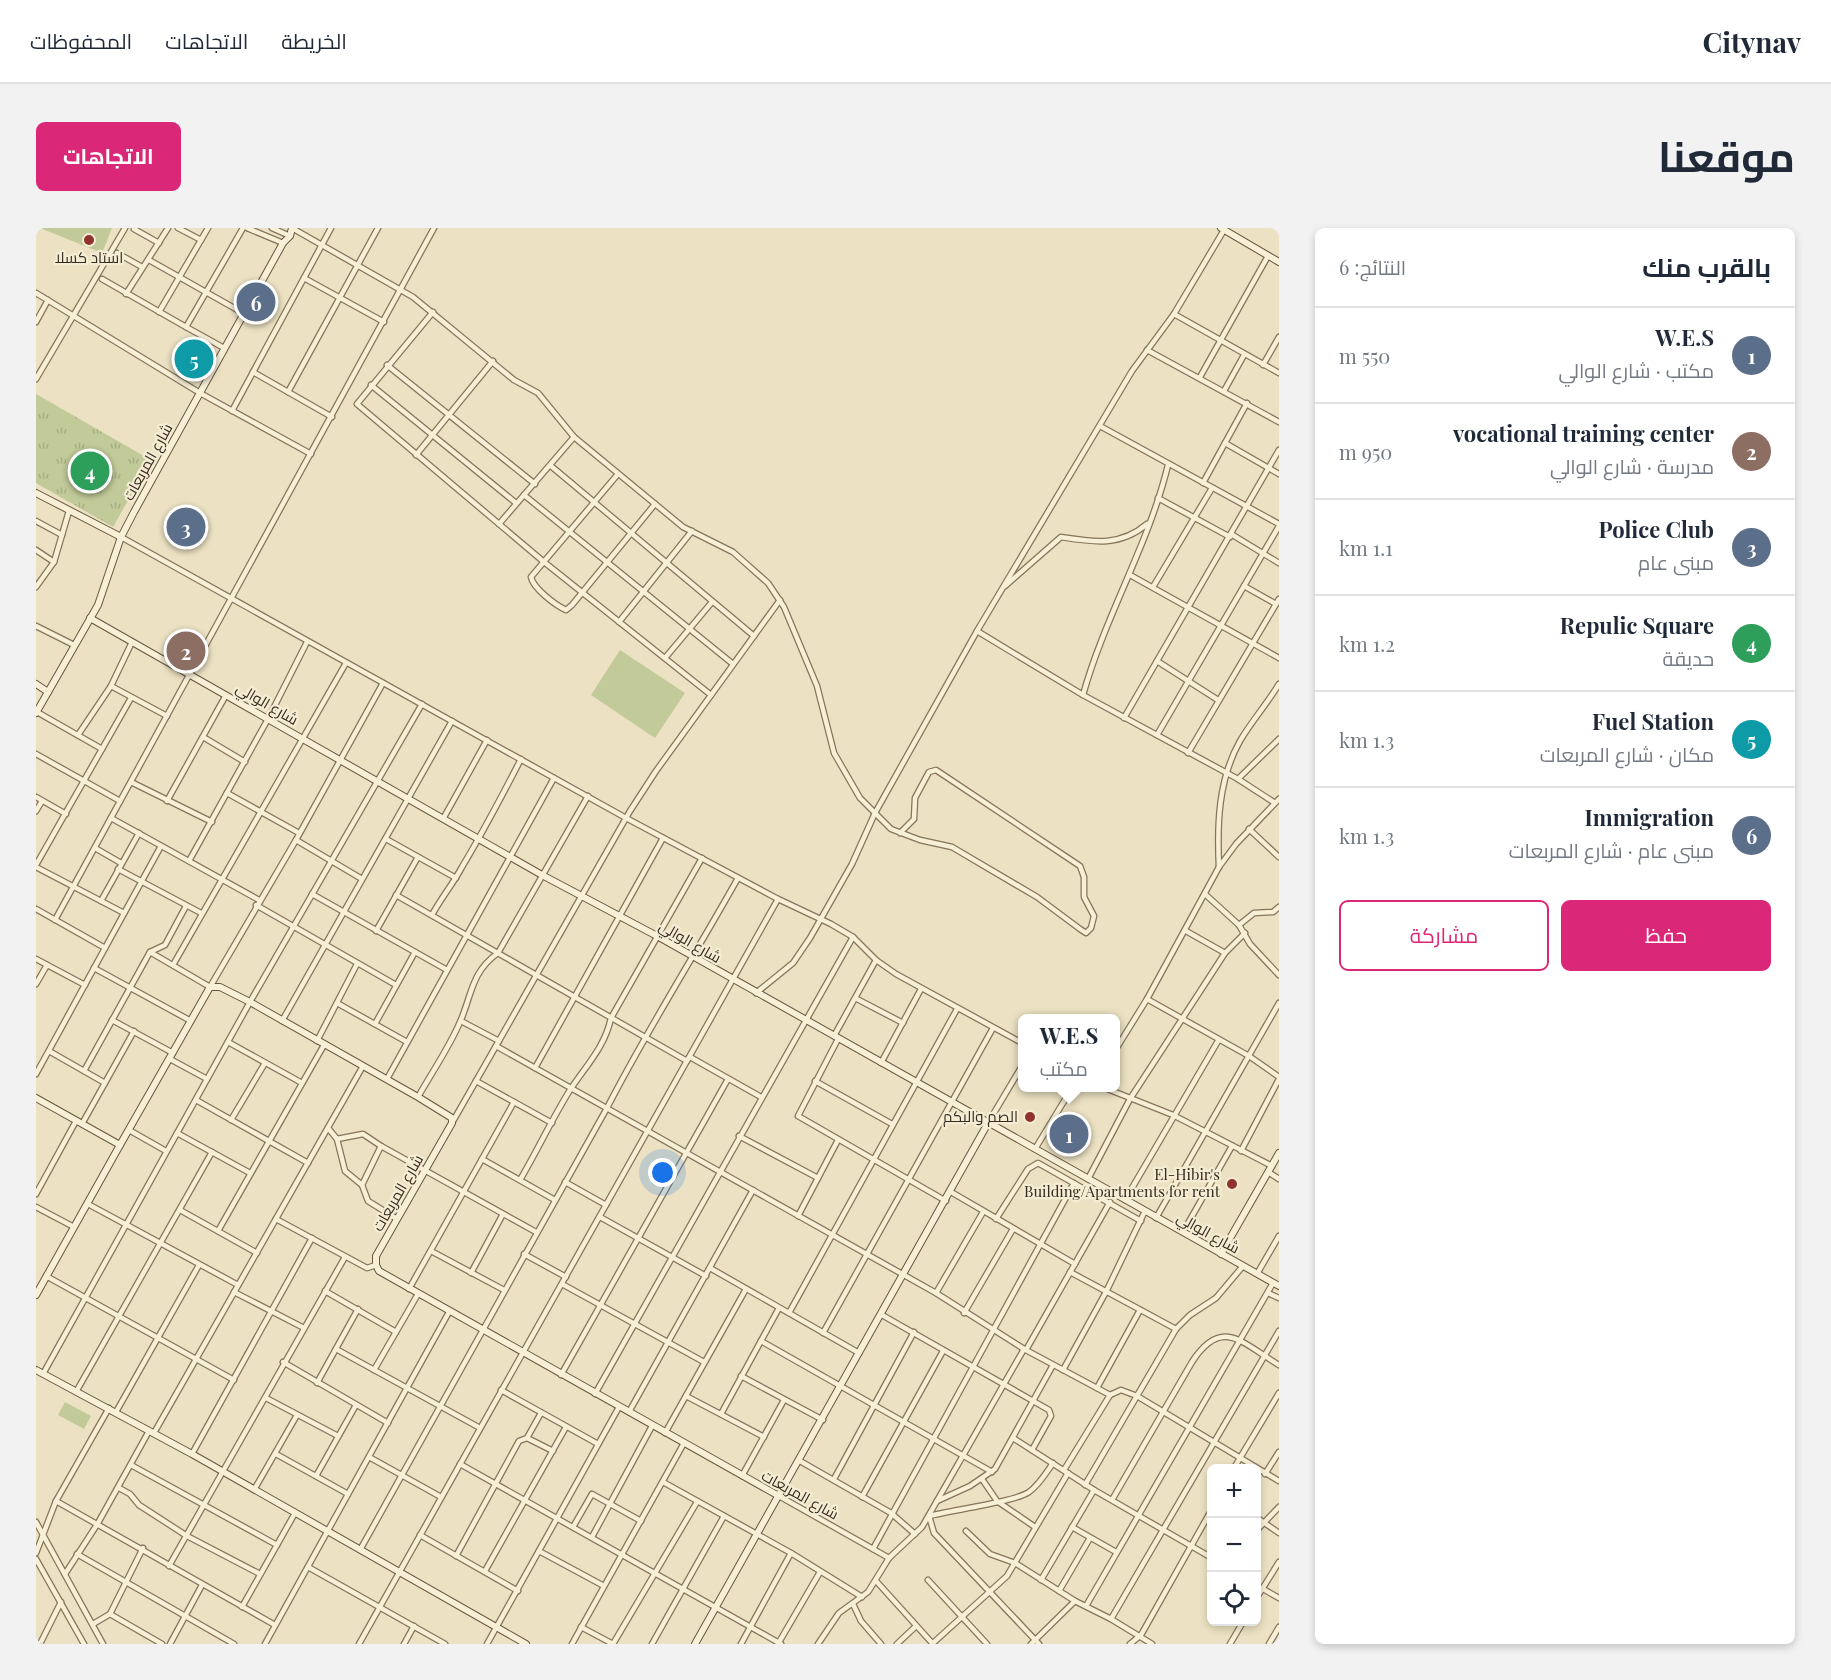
<!DOCTYPE html>
<html lang="ar">
<head>
<meta charset="utf-8">
<style>
  :root { --surface:#fff; --page:#f2f2f3; --text:#1f2937; --muted:#747a83; --line:#e0e1e3; --accent:#db2777 }
  body { margin:0; font-family:"Playfair Display",Cairo,serif; background:var(--page); color:var(--text); direction:rtl }
  .controls { position:absolute; right:18px; bottom:18px; display:grid; overflow:hidden; border-radius:9px; box-shadow:0 3px 9px #0003 }
  .controls button { width:54px; height:54px; display:grid; place-items:center; padding:0; border:0; border-bottom:2px solid var(--line); background:var(--surface); color:var(--text); font:30px sans-serif }
  .you { position:absolute; left:627px; top:945px; width:21px; height:21px; margin:-15px; border:4px solid #fff; border-radius:50%; background:#1a73e8; box-shadow:0 0 0 9px #1a73e833 }
  .badge { display:grid; place-items:center; width:39px; height:39px; border-radius:50%; background:var(--accent); color:#fff; font-size:20px; font-weight:700 }
  .pin { position:absolute; translate:-50% -50%; border:3px solid #fff; box-shadow:0 2px 6px #0006 }
  .popup { position:absolute; left:982px; top:786px; width:102px; height:78px; box-sizing:border-box; display:grid; place-content:center; border-radius:9px; background:var(--surface); filter:drop-shadow(0 2px 4px #0005); font-size:20px; white-space:nowrap; color:var(--muted) }
  .popup b { font-size:22px; color:var(--text) }
  .popup::after { content:''; position:absolute; left:50%; top:100%; margin-left:-12px; border:12px solid transparent; border-top-color:var(--surface) }
  .list { margin:0; padding:0; list-style:none }
  h2 { display:flex; justify-content:space-between; align-items:center; height:78px; margin:0; padding:0 24px; font-size:26px }
  h2 small { font-size:20px; font-weight:400; color:var(--muted) }
  .list li { display:grid; grid-template-columns:39px 1fr auto; gap:18px; align-items:center; box-sizing:border-box; height:96px; padding:0 24px; border-top:2px solid var(--line) }
  .list b { display:block; font-size:22px; white-space:nowrap }
  .list p { margin:0; font-size:20px; white-space:nowrap; color:var(--muted) }
  .list em { font-size:20px; font-style:normal; color:var(--muted) }
  .actions { display:flex; gap:12px; padding:18px 24px }
  .actions a { flex:1; padding:14px 0; border:2px solid var(--accent); border-radius:9px; text-align:center; font-size:21px; color:var(--accent) }
  .actions .main { background:var(--accent); color:#fff }
  .icon { flex:none; width:33px; height:33px; fill:none; stroke:currentColor; stroke-width:2; stroke-linecap:round; stroke-linejoin:round }
  .map { position:relative; flex:none; width:1243px; height:1416px; overflow:hidden; direction:ltr; border-radius:9px }
  header { display:flex; align-items:center; gap:36px; box-sizing:border-box; height:84px; padding:0 30px; background:var(--surface); border-bottom:2px solid var(--line) }
  header strong { font-size:28px }
  nav { display:flex; gap:33px; margin-inline-start:auto; font-size:21px }
  .intro { display:flex; align-items:center; justify-content:space-between; box-sizing:border-box; height:144px; padding:0 36px }
  h1 { margin:0; font-size:42px }
  .button { padding:15px 27px; border-radius:9px; background:var(--accent); color:#fff; font-size:21px; font-weight:700 }
  main { display:flex; gap:36px; padding:0 36px }
  aside { flex:1; background:var(--surface); border-radius:9px; box-shadow:0 3px 9px #0003 }
  .map>svg:first-child { display:block }
  .grass { fill:url(#grass-tufts) }
  .pitch { fill:#c1ca98 }
  .lines { fill:none; stroke-linecap:round; stroke-linejoin:round }
  .street-casing { stroke:#86745b; stroke-width:7 }
  .secondary-casing { stroke:#68553e; stroke-width:8 }
  .street { stroke:#f7efd6; stroke-width:4.5 }
  .secondary { stroke:#f7efd6; stroke-width:6 }
  .poi-dot { fill:#92322d; stroke:#f4ecd3; stroke-width:2 }
  .labels { text-anchor:middle; stroke-width:4.5; stroke-linejoin:round; paint-order:stroke }
  .poi-label { font-size:15px; fill:#362b1e; stroke:#f4ecd3; text-anchor:end }
  .street-label { font-size:15px; fill:#362b1e; stroke:#f4ecd3 }
</style>
</head>
<body>
<header>
<strong>Citynav</strong>
<nav><a>الخريطة</a><a>الاتجاهات</a><a>المحفوظات</a></nav>
</header>
<div class="intro"><h1>موقعنا</h1><a class="button">الاتجاهات</a></div>
<main>
<aside>
<h2>بالقرب منك<small>النتائج: 6</small></h2>
<ul class="list">
<li><span class="badge" style="background:#5c6f8a">1</span><div><b>W.E.S</b><p>مكتب · شارع الوالي</p></div><em>550 m</em></li>
<li><span class="badge" style="background:#8d6e63">2</span><div><b>vocational training center</b><p>مدرسة · شارع الوالي</p></div><em>950 m</em></li>
<li><span class="badge" style="background:#5c6f8a">3</span><div><b>Police Club</b><p>مبنى عام</p></div><em>1.1 km</em></li>
<li><span class="badge" style="background:#2e9e5b">4</span><div><b>Repulic Square</b><p>حديقة</p></div><em>1.2 km</em></li>
<li><span class="badge" style="background:#0f9aa8">5</span><div><b>Fuel Station</b><p>مكان · شارع المربعات</p></div><em>1.3 km</em></li>
<li><span class="badge" style="background:#5c6f8a">6</span><div><b>Immigration</b><p>مبنى عام · شارع المربعات</p></div><em>1.3 km</em></li>
</ul>
<div class="actions"><a class="main">حفظ</a><a>مشاركة</a></div>
</aside>
<div class="map">
<svg width="1243" height="1416" viewBox="0 0 1243 1416">
  <defs>
    <pattern id="grass-tufts" width="24" height="20" patternUnits="userSpaceOnUse" patternTransform="scale(1.5)"><rect width="24" height="20" fill="#c1ca98"/><path d="M3 7l-1-3M5 7V3M7 7l1-3M15 17l-1-3M17 17v-4M19 17l1-3" fill="none" stroke="#a6ae83"/></pattern>
  </defs>
  <rect width="100%" height="100%" fill="#ece2c3"/>
  <path class="grass" d="M0,166L115,232L77,299L0,255Z"/>
  <g class="pitch">
    <path d="M4,0H76L66,25Z"/>
    <path d="M584,422L649,465L619,510L555,467Z"/>
    <path d="M29,1174L55,1188L48,1201L22,1187Z"/>
  </g>
  <g class="lines">
    <defs>
      <g id="street">
        <path d="M142,0L165,12"/>
        <path d="M211,0L247,15"/>
        <path d="M236,0L254,8"/>
        <path d="M256,0L377,69L478,152L502,165L538,209L647,299L697,324L732,355L748,379L781,458L798,525L824,570L855,601L884,612L916,619L1001,669L1044,701L1050,705L1055,700L1058,688L1048,669V649L1044,638L900,542L893,544L879,570L878,591L864,605"/>
        <path d="M98,1L123,15"/>
        <path d="M81,25L106,39"/>
        <path d="M113,32L207,85"/>
        <path d="M268,50L348,94"/>
        <path d="M66,51L150,99L207,0"/>
        <path d="M0,65L164,165L275,226"/>
        <path d="M90,66L132,0"/>
        <path d="M123,84L172,0"/>
        <path d="M397,84L321,176L508,334L675,467"/>
        <path d="M1138,86L1243,145"/>
        <path d="M0,94L12,72"/>
        <path d="M150,99L188,120"/>
        <path d="M1111,122L1243,194"/>
        <path d="M351,137L499,256"/>
        <path d="M1227,137L1243,109"/>
        <path d="M217,144L296,189"/>
        <path d="M1164,149L1232,28"/>
        <path d="M0,151L89,0"/>
        <path d="M335,157L480,275"/>
        <path d="M1188,163L1208,127"/>
        <path d="M252,164L342,0"/>
        <path d="M196,183L295,0"/>
        <path d="M1064,198L1243,296"/>
        <path d="M1189,215L1243,246"/>
        <path d="M380,227L457,133"/>
        <path d="M515,238L718,408"/>
        <path d="M582,246L495,349C497,360 519,377 530,382L536,377L619,276"/>
        <path d="M1167,255L1211,175"/>
        <path d="M488,267L697,436"/>
        <path d="M1122,270L1194,309"/>
        <path d="M0,293L26,307"/>
        <path d="M463,296L538,209"/>
        <path d="M1195,306L1243,335"/>
        <path d="M85,309L590,590L742,671L795,696L817,709L840,732L860,746L986,815"/>
        <path d="M0,322L18,334"/>
        <path d="M1094,347L1243,430"/>
        <path d="M969,358L1025,309C1057,314 1084,319 1111,296"/>
        <path d="M1208,358L1240,376"/>
        <path d="M0,359L18,334L33,283"/>
        <path d="M1117,359L1176,260"/>
        <path d="M583,394L656,303"/>
        <path d="M0,398L38,417"/>
        <path d="M941,403L1047,467L1202,551L1239,575"/>
        <path d="M629,430L676,374"/>
        <path d="M1121,433L1182,472"/>
        <path d="M75,458L131,488"/>
        <path d="M1047,467C1069,388 1113,316 1132,237"/>
        <path d="M1,484L66,521"/>
        <path d="M1088,490L1243,222"/>
        <path d="M42,507L75,458L96,414"/>
        <path d="M1121,507L1243,298"/>
        <path d="M167,509L209,534"/>
        <path d="M1152,525L1243,371"/>
        <path d="M0,526L84,573"/>
        <path d="M1202,551L1243,511"/>
        <path d="M95,554L176,594"/>
        <path d="M191,565L263,605"/>
        <path d="M0,569L30,586"/>
        <path d="M131,573L190,467"/>
        <path d="M0,583L6,573"/>
        <path d="M75,590L223,672"/>
        <path d="M407,591L451,512"/>
        <path d="M1213,601L1243,629"/>
        <path d="M350,611L420,650"/>
        <path d="M260,612L326,651"/>
        <path d="M59,620L85,635"/>
        <path d="M153,633L232,491L271,414"/>
        <path d="M0,637L95,470"/>
        <path d="M0,639L88,685"/>
        <path d="M1183,639C1181,597 1182,552 1204,513C1215,494 1231,476 1243,456"/>
        <path d="M82,641L165,685"/>
        <path d="M276,666L411,742"/>
        <path d="M360,667L651,833"/>
        <path d="M1170,667L1203,697L1214,716L1243,747"/>
        <path d="M65,673L103,605"/>
        <path d="M220,677L360,757"/>
        <path d="M0,681L69,720"/>
        <path d="M396,687C405,670 417,656 426,639C447,604 466,568 485,531"/>
        <path d="M19,692L398,0"/>
        <path d="M1203,697L1218,685L1237,684L1243,679"/>
        <path d="M340,703L382,629"/>
        <path d="M1150,703L1189,725"/>
        <path d="M114,724L174,759L260,612L347,455"/>
        <path d="M0,731L49,757"/>
        <path d="M137,737L310,435"/>
        <path d="M58,740L155,793"/>
        <path d="M0,756L11,737"/>
        <path d="M720,765L757,735L774,710L816,636L839,585L941,403L1096,143L1138,86L1188,2"/>
        <path d="M821,771L867,795"/>
        <path d="M1111,771L1213,828L1243,849"/>
        <path d="M301,775L371,814"/>
        <path d="M76,792L137,825"/>
        <path d="M246,793L416,493"/>
        <path d="M425,793L463,813"/>
        <path d="M339,796L379,724"/>
        <path d="M798,808L840,732"/>
        <path d="M802,811L762,888L910,973"/>
        <path d="M281,813L321,736"/>
        <path d="M192,814L266,855"/>
        <path d="M460,818L900,1065L988,1121L1074,1167"/>
        <path d="M1080,821L1111,771L1183,639L1200,616L1243,571"/>
        <path d="M13,823L69,855"/>
        <path d="M654,829L725,869"/>
        <path d="M134,831L171,851"/>
        <path d="M845,835L885,761"/>
        <path d="M499,840L627,610"/>
        <path d="M48,843L114,724L129,717L150,678"/>
        <path d="M0,846L125,618"/>
        <path d="M351,851L518,550"/>
        <path d="M440,853L516,895"/>
        <path d="M779,853L856,896"/>
        <path d="M1069,860L1137,887L1236,938"/>
        <path d="M382,869C396,844 413,820 424,794C436,767 435,744 462,725L552,568"/>
        <path d="M160,872L272,935"/>
        <path d="M195,892L229,835"/>
        <path d="M416,895L594,583L620,543L744,372"/>
        <path d="M952,895L986,838"/>
        <path d="M46,896L98,803"/>
        <path d="M292,900L301,911L309,943L326,957L332,973L361,991"/>
        <path d="M93,902L130,923"/>
        <path d="M141,905L214,945"/>
        <path d="M703,908L782,950"/>
        <path d="M301,911L327,906L345,918L326,957"/>
        <path d="M345,918L500,1004"/>
        <path d="M999,921L1036,860"/>
        <path d="M1205,923L1243,851"/>
        <path d="M446,931L519,972"/>
        <path d="M1232,944L1243,951"/>
        <path d="M1052,951L1094,871L1189,725L1209,705"/>
        <path d="M484,952C501,923 516,891 534,862C549,839 569,819 575,790L666,630"/>
        <path d="M529,954L570,977"/>
        <path d="M915,964L1039,1036"/>
        <path d="M0,966L40,893"/>
        <path d="M1089,972L1182,813"/>
        <path d="M52,976L202,1057"/>
        <path d="M0,979L38,999"/>
        <path d="M144,982L221,1025"/>
        <path d="M762,988L802,912"/>
        <path d="M564,989L670,1048"/>
        <path d="M1120,990L1243,775"/>
        <path d="M240,991L331,1040L340,1037"/>
        <path d="M960,991L992,941L1002,935L1105,993"/>
        <path d="M182,1003L288,817"/>
        <path d="M1147,1004L1196,918"/>
        <path d="M395,1023L468,1062"/>
        <path d="M488,1026L530,1049"/>
        <path d="M674,1040L823,1125"/>
        <path d="M1034,1044L1140,1101"/>
        <path d="M435,1045L467,986"/>
        <path d="M1221,1046L1243,1008"/>
        <path d="M10,1048L198,1152"/>
        <path d="M526,1056L668,1134"/>
        <path d="M373,1061L478,874"/>
        <path d="M289,1063L360,1104"/>
        <path d="M198,1064L268,1100"/>
        <path d="M900,1065L947,984"/>
        <path d="M1232,1065L1243,1070"/>
        <path d="M753,1085L921,781"/>
        <path d="M928,1085L977,1001"/>
        <path d="M846,1087L1013,1182L1015,1188L996,1222"/>
        <path d="M787,1105L957,800"/>
        <path d="M725,1113L956,1244"/>
        <path d="M300,1121L444,1200"/>
        <path d="M990,1122L1074,974"/>
        <path d="M247,1134L352,1195"/>
        <path d="M338,1142L382,1066"/>
        <path d="M1027,1142L1070,1064L1109,983"/>
        <path d="M7,1146L214,774L386,476"/>
        <path d="M525,1147L692,851"/>
        <path d="M705,1148L787,1192"/>
        <path d="M281,1155L322,1081"/>
        <path d="M1061,1160L1104,1082"/>
        <path d="M465,1162L562,1216"/>
        <path d="M40,1164L176,924"/>
        <path d="M559,1166L817,709"/>
        <path d="M650,1168L728,1209"/>
        <path d="M230,1170L302,1208"/>
        <path d="M80,1184L163,1037"/>
        <path d="M593,1184L717,962"/>
        <path d="M685,1186L743,1080"/>
        <path d="M118,1205L327,838"/>
        <path d="M629,1205L710,1061"/>
        <path d="M491,1210L505,1185"/>
        <path d="M977,1210L1058,1262L1176,1330"/>
        <path d="M156,1226L276,1010"/>
        <path d="M240,1226L312,1266"/>
        <path d="M333,1229L405,1269"/>
        <path d="M764,1233L855,1285L879,1306"/>
        <path d="M424,1236L745,1416"/>
        <path d="M95,1237L241,1317"/>
        <path d="M1198,1240L1243,1165"/>
        <path d="M1028,1242L1074,1167L1085,1162L1101,1168L1243,1253"/>
        <path d="M1229,1246L1243,1224"/>
        <path d="M280,1248L320,1177"/>
        <path d="M706,1248L748,1172"/>
        <path d="M798,1251L878,1104"/>
        <path d="M946,1251L961,1273L999,1299"/>
        <path d="M627,1254L755,1325L826,1369"/>
        <path d="M1049,1257L1140,1101L1154,1087L1180,1070L1207,1038"/>
        <path d="M83,1260L94,1266L103,1277L151,1308L224,1346"/>
        <path d="M218,1262L261,1187"/>
        <path d="M743,1268L853,1330"/>
        <path d="M826,1269L907,1123"/>
        <path d="M1076,1272L1156,1134C1186,1088 1206,1115 1243,1137"/>
        <path d="M20,1273L239,1397"/>
        <path d="M901,1273L934,1258L959,1241L1017,1137"/>
        <path d="M893,1288L898,1305L1003,1416"/>
        <path d="M893,1288C916,1282 978,1274 993,1264C1003,1257 1010,1245 1017,1235"/>
        <path d="M1220,1289L1243,1305"/>
        <path d="M0,1294L67,1416"/>
        <path d="M537,1299L556,1266L605,1293"/>
        <path d="M1036,1299L1080,1324"/>
        <path d="M930,1303L954,1326L979,1335L1039,1373"/>
        <path d="M1220,1303L1243,1279"/>
        <path d="M384,1307L482,1363"/>
        <path d="M556,1309L616,1198"/>
        <path d="M837,1321L1038,955"/>
        <path d="M324,1322L571,880C611,802 659,727 702,650"/>
        <path d="M503,1323L568,1358"/>
        <path d="M0,1325L20,1273L73,1180"/>
        <path d="M41,1326L198,1416"/>
        <path d="M420,1328L483,1213L491,1210L517,1223"/>
        <path d="M0,1331L48,1416"/>
        <path d="M133,1338L309,1029"/>
        <path d="M272,1339L409,1416"/>
        <path d="M449,1343L530,1199"/>
        <path d="M29,1346L62,1295L113,1203"/>
        <path d="M892,1352L951,1416"/>
        <path d="M1005,1352L1058,1262"/>
        <path d="M841,1354L897,1416"/>
        <path d="M1220,1357L1243,1370"/>
        <path d="M1023,1363L1054,1310"/>
        <path d="M1220,1371L1243,1334"/>
        <path d="M817,1376L825,1393L845,1416"/>
        <path d="M1050,1378L1237,1055"/>
        <path d="M206,1379L259,1285"/>
        <path d="M74,1386L126,1416"/>
        <path d="M1075,1391L1243,1103"/>
        <path d="M57,1396L74,1386L107,1320"/>
        <path d="M545,1399L577,1416"/>
        <path d="M4,1416L25,1374"/>
        <path d="M134,1416L166,1357"/>
        <path d="M229,1416L413,1084"/>
        <path d="M323,1416L742,671"/>
        <path d="M368,1416L378,1398"/>
        <path d="M451,1416L583,1179"/>
        <path d="M536,1416L648,1215"/>
        <path d="M577,1416L661,1274"/>
        <path d="M616,1416L688,1288"/>
        <path d="M705,1416L755,1325"/>
        <path d="M742,1416L784,1344"/>
        <path d="M782,1416L803,1385L832,1364L853,1330L886,1299L988,1121"/>
        <path d="M861,1416L879,1399"/>
        <path d="M896,1416L971,1348L1032,1245"/>
        <path d="M995,1416L1039,1373L1075,1391L1116,1416"/>
        <path d="M1094,1416L1105,1407L1176,1281"/>
        <path d="M1194,1416L1207,1394"/>
        <path d="M1233,1416L1243,1399"/>
      </g>
      <g id="secondary">
        <path d="M1185,0L1243,34"/>
        <path d="M0,265L85,309"/>
        <path d="M54,390L506,647L621,708L1243,1058"/>
        <path d="M0,456L12,464"/>
        <path d="M0,485L62,377L85,309L98,284L247,15L254,8L256,0"/>
        <path d="M0,870L84,917L174,759H184L214,774L382,869L416,890V895L340,1028V1037L343,1043L743,1268"/>
        <path d="M1185,1026L1243,925"/>
        <path d="M0,1067L84,917"/>
        <path d="M0,1142L156,1226L490,1416"/>
        <path d="M659,1416L952,895"/>
      </g>
    </defs>
    <use href="#street" class="street-casing"/>
    <use href="#secondary" class="secondary-casing"/>
    <use href="#street" class="street"/>
    <use href="#secondary" class="secondary"/>
  </g>
  <g class="poi-dot">
    <circle cx="53" cy="12" r="6"/>
    <circle cx="994" cy="889" r="6"/>
    <circle cx="1196" cy="956" r="6"/>
  </g>
  <g class="labels">
    <g class="poi-label">
      <text x="53" y="35" text-anchor="middle">استاد كسلا</text>
      <text x="982" y="894">الصم والبكم</text>
      <text x="1184" y="952">El-Hibir's<tspan x="1184" dy="17">Building/Apartments for rent</tspan></text>
    </g>
    <g class="street-label">
      <text transform="translate(112 234) rotate(-61)" y="5">شارع المربعات</text>
      <text transform="translate(231 476) rotate(30)" y="5">شارع الوالي</text>
      <text transform="translate(654 714) rotate(30)" y="5">شارع الوالي</text>
      <text transform="translate(362 965) rotate(-60)" y="5">شارع المربعات</text>
      <text transform="translate(1172 1005) rotate(29)" y="5">شارع الوالي</text>
      <text transform="translate(764 1267) rotate(29)" y="5">شارع المربعات</text>
    </g>
  </g>
</svg>
<div class="controls">
<button>+</button>
<button>−</button>
<button><svg class="icon" aria-label="locate" viewBox="0 0 24 24"><circle cx="12" cy="12" r="6"/><path d="M12 2v4M12 18v4M2 12h4M18 12h4"/></svg></button>
</div>
<div class="you"></div>
<div class="pin badge" style="left:1033px;top:906px;background:#5c6f8a">1</div>
<div class="popup"><b>W.E.S</b>مكتب</div>
<div class="pin badge" style="left:150px;top:423px;background:#8d6e63">2</div>
<div class="pin badge" style="left:150px;top:299px;background:#5c6f8a">3</div>
<div class="pin badge" style="left:54px;top:243px;background:#2e9e5b">4</div>
<div class="pin badge" style="left:158px;top:131px;background:#0f9aa8">5</div>
<div class="pin badge" style="left:220px;top:74px;background:#5c6f8a">6</div>
</div>
</main>
</body>
</html>
